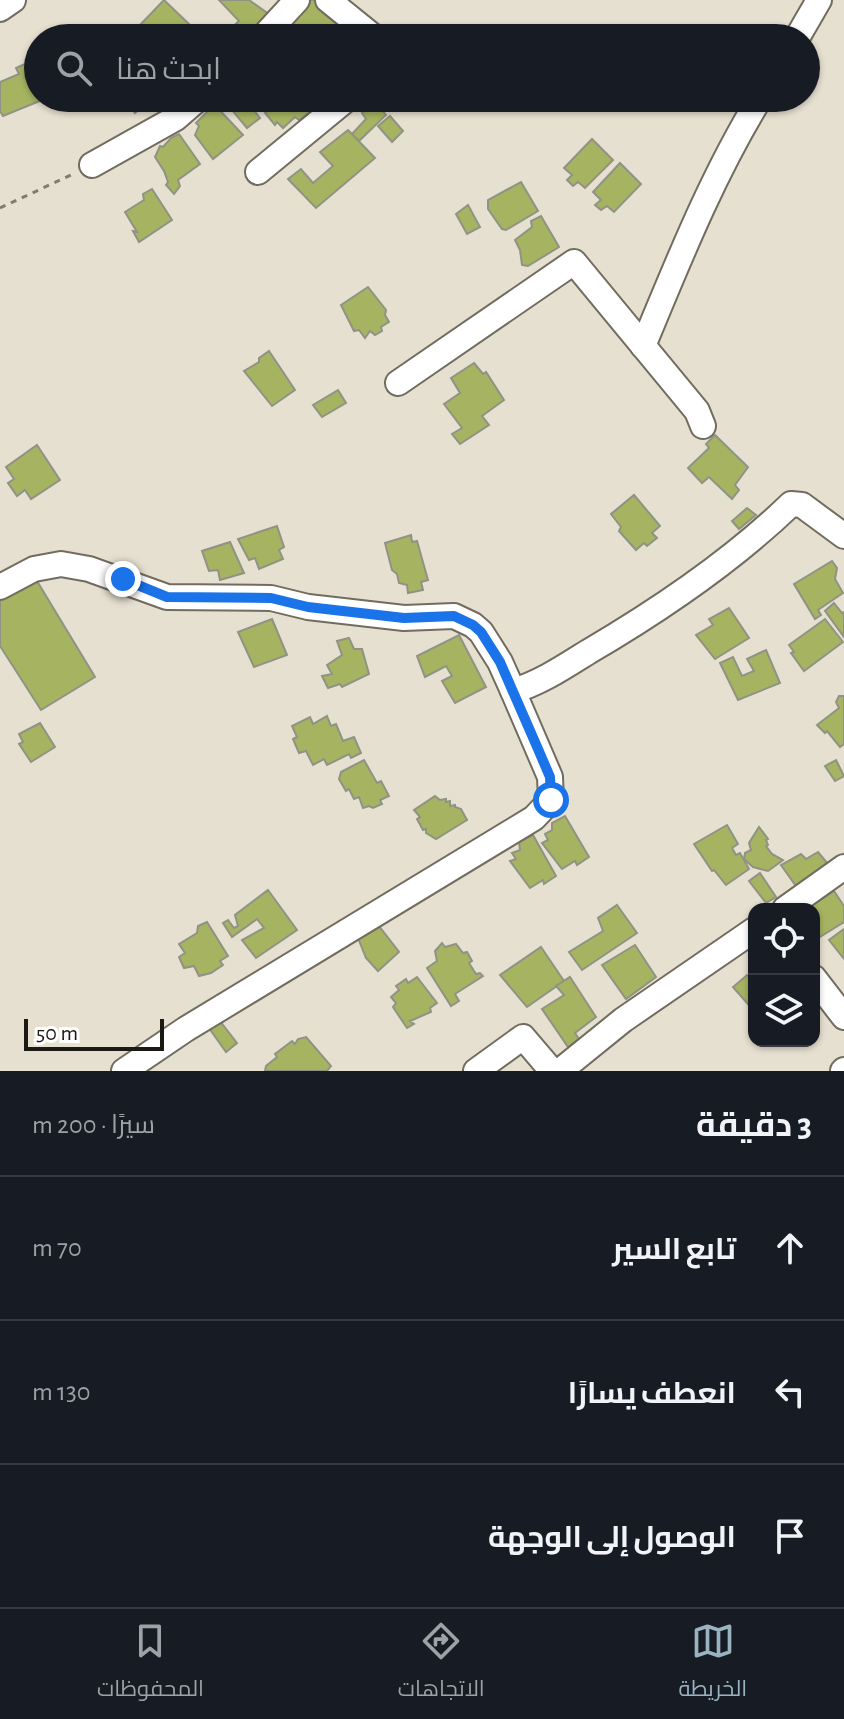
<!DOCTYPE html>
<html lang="ar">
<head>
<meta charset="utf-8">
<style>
  :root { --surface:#171b24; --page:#20242c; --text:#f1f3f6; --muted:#9ea1a6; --line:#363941; --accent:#99b3c1 }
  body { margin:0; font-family:"Alegreya Sans",Cairo,sans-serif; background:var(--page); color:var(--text); direction:rtl }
  .controls { position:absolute; right:24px; bottom:24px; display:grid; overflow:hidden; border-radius:16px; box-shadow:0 2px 6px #0004 }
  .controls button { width:72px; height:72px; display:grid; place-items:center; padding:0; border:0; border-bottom:2px solid var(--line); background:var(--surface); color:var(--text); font:40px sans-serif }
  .scale { position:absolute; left:24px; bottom:20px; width:140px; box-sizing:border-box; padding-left:8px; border:4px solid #1b1914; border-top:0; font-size:22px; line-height:28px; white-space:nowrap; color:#1b1914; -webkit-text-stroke:6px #fff; paint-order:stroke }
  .stop { position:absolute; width:24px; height:24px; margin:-18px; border:6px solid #1a73e8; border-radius:50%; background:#fff }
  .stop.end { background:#1a73e8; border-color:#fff; box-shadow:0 2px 8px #0008 }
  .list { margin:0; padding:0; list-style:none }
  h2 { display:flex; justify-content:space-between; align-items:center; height:104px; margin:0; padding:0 32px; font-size:34px }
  h2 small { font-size:26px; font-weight:400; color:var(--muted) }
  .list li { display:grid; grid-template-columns:52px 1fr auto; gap:24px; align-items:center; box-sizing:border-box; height:144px; padding:0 32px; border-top:2px solid var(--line) }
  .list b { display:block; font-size:30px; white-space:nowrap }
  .list em { font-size:26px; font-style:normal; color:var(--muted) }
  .icon { flex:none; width:44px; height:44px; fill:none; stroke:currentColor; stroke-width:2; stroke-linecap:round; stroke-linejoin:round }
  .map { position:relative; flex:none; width:844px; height:1071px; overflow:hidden; direction:ltr }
  .search { position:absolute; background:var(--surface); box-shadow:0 2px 6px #0004; left:24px; right:24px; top:24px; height:88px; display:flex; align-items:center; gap:20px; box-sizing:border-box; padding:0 28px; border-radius:44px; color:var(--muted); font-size:30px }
  .sheet { height:536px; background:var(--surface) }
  nav { display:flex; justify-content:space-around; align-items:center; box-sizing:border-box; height:112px; border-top:2px solid var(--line); background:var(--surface); font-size:22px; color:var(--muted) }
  nav a { display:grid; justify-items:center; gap:4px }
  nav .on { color:var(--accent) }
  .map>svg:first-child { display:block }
  .building { fill:#a6b461; stroke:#909384; stroke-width:2 }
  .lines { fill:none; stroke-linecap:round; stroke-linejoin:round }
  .minor-casing { stroke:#726c5f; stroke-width:28 }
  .path { stroke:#807c72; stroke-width:3; stroke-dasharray:6 6; stroke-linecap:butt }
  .minor { stroke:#fff; stroke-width:24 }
  .route { stroke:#1a73e8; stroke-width:10 }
</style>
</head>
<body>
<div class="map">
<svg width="844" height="1071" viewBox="0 0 844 1071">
  <rect width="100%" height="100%" fill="#e6e0d1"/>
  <g class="building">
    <path d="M164,0L191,26L177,38H149L147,34L140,32L138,27Z"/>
    <path d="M219,0H249L270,15L248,38H220L239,21Z"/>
    <path d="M307,0H315L345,22L330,38H312L314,35L309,32L305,38H273Z"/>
    <path d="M36,59L38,98H47L3,116L0,111V82L19,74L16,68Z"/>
    <path d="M123,98L140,99L141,98H162L160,100L153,98L135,113Z"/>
    <path d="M222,98H248L246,100L260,118L247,128Z"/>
    <path d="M276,98H299L310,112L299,120L295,117L283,128L277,122L275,125L265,113L268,111L265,107Z"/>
    <path d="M375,101L386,115L359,141L352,134L366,119L362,113Z"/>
    <path d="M212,102L243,135L213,159L195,135L199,126L196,123L207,112L205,107Z"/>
    <path d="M390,116L403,131L392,142L378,126Z"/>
    <path d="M348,130L375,158L316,208L288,179L301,169L313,183L333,166L320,152Z"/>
    <path d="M179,134L200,164L178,180L180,186L174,194L166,185L168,182L164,171L155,157L160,146L163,147L171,138Z"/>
    <path d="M592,139L613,160L585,188L578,182L573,186L567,180L572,175L564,168Z"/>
    <path d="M620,163L641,184L614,212L607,206L601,210L595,205L601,200L593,192Z"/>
    <path d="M521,182L538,211L506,230L502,229L488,209V200Z"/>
    <path d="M152,189L172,220L139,242L133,231L137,232L125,212L144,200L143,194Z"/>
    <path d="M468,205L480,227L467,234L456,214Z"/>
    <path d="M541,216L559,247L528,266L522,265L520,250L515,240L532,227L531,221Z"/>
    <path d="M368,287L386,310L385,315L389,322L381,327L382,331L375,335L370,331L365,338L359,330L354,331L341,305Z"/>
    <path d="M269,351L295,390L272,406L244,371L259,362V358Z"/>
    <path d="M474,363L483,374L486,372L504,400L482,416L489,425L460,444L452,434L462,428L444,404L460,393L451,378Z"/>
    <path d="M338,390L346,403L322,417L313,405Z"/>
    <path d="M715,435L748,467L735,485L739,490L732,499L709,477L702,483L688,468L709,448L706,444Z"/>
    <path d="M37,445L60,480L31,499L25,490L17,496L8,483L14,479L6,467Z"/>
    <path d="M634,495L660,526L652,533L657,538L647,546L644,543L636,550L619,531L621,527L611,514Z"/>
    <path d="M747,508L756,515L739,529L732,521Z"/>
    <path d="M277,526L284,547L279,550L283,559L259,569L255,558L249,560L238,539Z"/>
    <path d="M411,535L412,542L417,541L428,580L421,582L423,590L408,593L407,585L399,583L397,574L392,570L385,543Z"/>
    <path d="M230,542L244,573L220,580L218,570L209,571L202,551Z"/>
    <path d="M832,561L837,568L835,579L843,593L818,610L821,615L815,619L794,584Z"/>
    <path d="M37,581L95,677L41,710L0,646V599Z"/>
    <path d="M834,603L842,613L844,612V637L825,611Z"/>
    <path d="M729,608L749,638L715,659L696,635L713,625L709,619Z"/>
    <path d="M272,619L287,655L254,667L238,632Z"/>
    <path d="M825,619L843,642L804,671L791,653L794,652L789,645Z"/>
    <path d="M459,635L486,687L455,703L442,681L452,676L446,666L425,677L417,656Z"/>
    <path d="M349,638L354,649H362L369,674L342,687L340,684L328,688L322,676L332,674L327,665L342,655L337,641Z"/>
    <path d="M766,650L780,683L738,700L720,663L733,657L742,676L754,671L747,659Z"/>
    <path d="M839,696H844V744L840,747L827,731L825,733L817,725L839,708L836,702Z"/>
    <path d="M327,716L331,726L336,724L343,741L354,737L361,753L351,758L349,754L327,765L324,759L313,765L306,751L299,753L293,739L297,737L292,726L310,717L313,724Z"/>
    <path d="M40,723L55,747L31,762L19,744L23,742L19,734Z"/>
    <path d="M364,760L377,783L381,781L389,796L380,800L382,804L373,808L369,806L363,808L359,797L354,799L349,789L346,791L339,779L341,772Z"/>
    <path d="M836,760L844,776L835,781L825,766Z"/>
    <path d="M435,796L440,800L446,799V802L450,801V806L455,805V807L461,809L467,820L436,839L426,833V829L423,830L417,819L420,817L414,810Z"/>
    <path d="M565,816L589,857L577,865L575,861L562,869L542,843L548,840L545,834L552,830V823Z"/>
    <path d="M727,825L738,844L732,848L736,855L740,853L749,869L726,885L714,870L712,871L694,844Z"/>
    <path d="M759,827L768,839L766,840L768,845L766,846L772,854L783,860L768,871L753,867L744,859L745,853L751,850L749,843Z"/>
    <path d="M533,835L556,876L544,884L543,880L530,888L510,861L516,859L512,853L520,850L519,842Z"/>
    <path d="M818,852L828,864L796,886L781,865L801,854L806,859Z"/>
    <path d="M760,873L776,897L766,903L749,881Z"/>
    <path d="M268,890L297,930L256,958L242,940L264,928L257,919L232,937L223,923L228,920L234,928L238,926L235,915Z"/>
    <path d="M834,891L844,906V922L820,937L814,928V909H807Z"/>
    <path d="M617,905L637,933L582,970L569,952L603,931L598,918Z"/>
    <path d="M207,922L228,956L220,961L223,965L211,973L199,976L194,966L184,968L179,957L185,953L179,944L197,933L198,926Z"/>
    <path d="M379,926L399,952L378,971L366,958L358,938Z"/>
    <path d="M844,929V959L829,940Z"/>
    <path d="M442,943L445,947L456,944L463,953L467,952L472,961L469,963L476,974L480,973L483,976L455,994L459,1001L451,1006L427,968L437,961L435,951Z"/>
    <path d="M635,945L656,977L626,999L602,965Z"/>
    <path d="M541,947L564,981L527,1007L500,975Z"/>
    <path d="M747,975L752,980L754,978V1011L733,987Z"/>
    <path d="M417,977L437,1003L430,1008L431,1012L410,1021L414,1024L407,1028L393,1007L396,1003L391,997L399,990L396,986L406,979L408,983Z"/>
    <path d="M570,977L596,1017L575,1033L579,1039L568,1047L542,1009L564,995L556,986Z"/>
    <path d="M220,1021L237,1043L226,1052L209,1028Z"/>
    <path d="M306,1037L331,1066L327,1071H265L266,1066L277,1057L275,1054L292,1041L295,1044L298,1039Z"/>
  </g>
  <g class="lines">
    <defs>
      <g id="minor">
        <path d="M328,0L375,38"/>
        <path d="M0,9L13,0"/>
        <path d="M262,38L297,0"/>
        <path d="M797,38L819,0"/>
        <path d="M92,165L176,118L199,98"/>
        <path d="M258,172L348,98"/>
        <path d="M643,346C678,262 712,176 760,98"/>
        <path d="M398,383L574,262L697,411L703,426"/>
        <path d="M0,587L34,569L61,564L89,569L167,597L271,598L308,607L404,618L454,616L473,625L481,632L500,662L513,691"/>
        <path d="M785,909L844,867"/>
        <path d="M814,978L844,1017"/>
        <path d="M124,1071L186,1029L534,818L551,800L550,777L513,691C540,683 564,667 588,652C658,611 733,560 791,504L802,505L844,536"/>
        <path d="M476,1071L523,1037L552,1071"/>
        <path d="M560,1071L623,1020L754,930"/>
        <path d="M843,1071L844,1070"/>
      </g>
    </defs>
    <use href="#minor" class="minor-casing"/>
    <path class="path" d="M0,208L73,174"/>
    <use href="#minor" class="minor"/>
  </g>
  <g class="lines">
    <path class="route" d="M123,579L167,597L271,598L308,607L404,618L454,616L473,625L481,632L500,662L538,749L550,777L551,800"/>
  </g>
</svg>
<div class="controls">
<button><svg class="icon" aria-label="locate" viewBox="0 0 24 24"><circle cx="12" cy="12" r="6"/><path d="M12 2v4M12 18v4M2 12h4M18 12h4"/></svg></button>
<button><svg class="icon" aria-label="layers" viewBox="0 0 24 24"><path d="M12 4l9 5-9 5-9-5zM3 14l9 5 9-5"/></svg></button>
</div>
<div class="scale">50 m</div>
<div class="stop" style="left:551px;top:800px"></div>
<div class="stop end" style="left:123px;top:579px"></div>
<div class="search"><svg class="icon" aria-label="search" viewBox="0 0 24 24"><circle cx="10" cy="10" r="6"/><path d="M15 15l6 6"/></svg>ابحث هنا</div>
</div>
<section class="sheet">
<h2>3 دقيقة<small>سيرًا · 200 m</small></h2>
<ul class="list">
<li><svg class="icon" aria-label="ahead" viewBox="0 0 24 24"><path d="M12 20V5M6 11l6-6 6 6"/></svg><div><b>تابع السير</b></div><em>70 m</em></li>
<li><svg class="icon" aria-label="left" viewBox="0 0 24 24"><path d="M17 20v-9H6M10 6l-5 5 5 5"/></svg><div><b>انعطف يسارًا</b></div><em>130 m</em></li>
<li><svg class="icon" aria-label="arrive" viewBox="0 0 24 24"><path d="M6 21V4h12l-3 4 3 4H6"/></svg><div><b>الوصول إلى الوجهة</b></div></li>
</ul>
</section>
<nav>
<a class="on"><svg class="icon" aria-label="map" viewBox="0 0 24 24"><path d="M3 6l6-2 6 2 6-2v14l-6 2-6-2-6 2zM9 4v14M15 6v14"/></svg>الخريطة</a>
<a><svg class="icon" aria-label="directions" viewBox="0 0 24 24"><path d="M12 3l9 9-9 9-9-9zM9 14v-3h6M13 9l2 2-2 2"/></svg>الاتجاهات</a>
<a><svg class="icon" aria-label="saved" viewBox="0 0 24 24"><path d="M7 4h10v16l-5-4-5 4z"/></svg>المحفوظات</a>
</nav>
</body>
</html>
